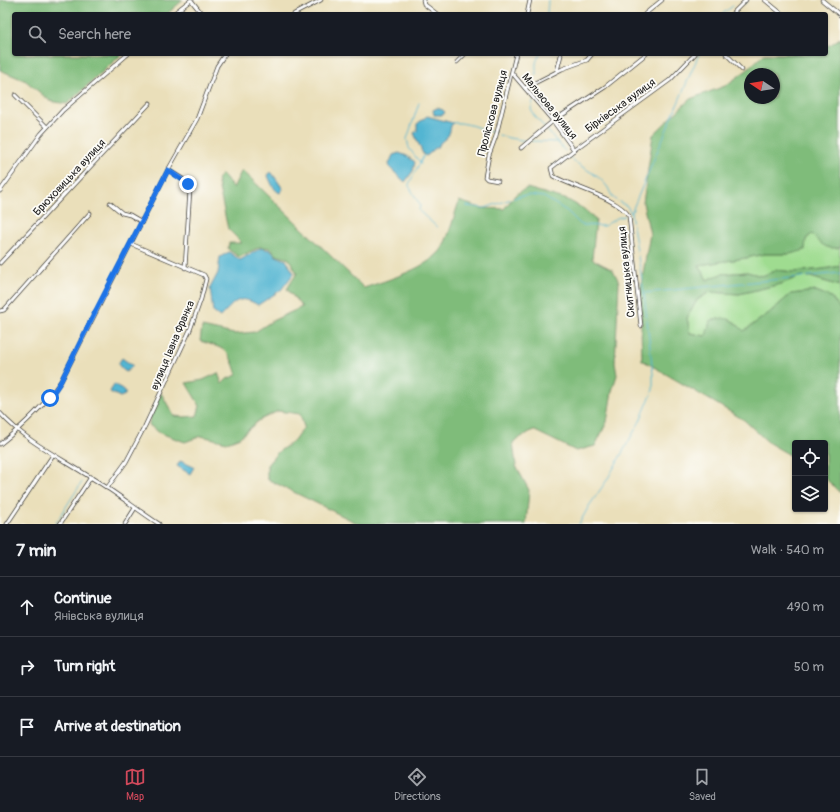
<!DOCTYPE html>
<html lang="en">
<head>
<meta charset="utf-8">
<style>
  :root { --surface:#171b24; --page:#242831; --text:#f1f3f6; --muted:#9ea1a6; --line:#363941; --accent:#d1495b }
  body { margin:0; font-family:Pangolin,sans-serif; background:var(--page); color:var(--text) }
  .controls { position:absolute; right:12px; bottom:12px; display:grid; overflow:hidden; border-radius:4px; box-shadow:0 1px 3px #0004 }
  .controls button { width:36px; height:36px; display:grid; place-items:center; padding:0; border:0; border-bottom:1px solid var(--line); background:var(--surface); color:var(--text); font:20px sans-serif }
  .compass { position:absolute; left:744px; top:68px; width:36px; height:36px; border-radius:50%; background:var(--surface); box-shadow:0 1px 3px #0004; rotate:282deg }
  .stop { position:absolute; width:12px; height:12px; margin:-9px; border:3px solid #1a73e8; border-radius:50%; background:#fff }
  .stop.end { background:#1a73e8; border-color:#fff; box-shadow:0 1px 4px #0008 }
  .list { margin:0; padding:0; list-style:none }
  h2 { display:flex; justify-content:space-between; align-items:center; height:52px; margin:0; padding:0 16px; font-size:17px }
  h2 small { font-size:13px; font-weight:400; color:var(--muted) }
  .list li { display:grid; grid-template-columns:26px 1fr auto; gap:12px; align-items:center; box-sizing:border-box; height:60px; padding:0 16px; border-top:1px solid var(--line) }
  .list b { display:block; font-size:15px; white-space:nowrap }
  .list p { margin:0; font-size:13px; white-space:nowrap; color:var(--muted) }
  .list em { font-size:13px; font-style:normal; color:var(--muted) }
  .icon { flex:none; width:22px; height:22px; fill:none; stroke:currentColor; stroke-width:2; stroke-linecap:round; stroke-linejoin:round }
  .map { position:relative; flex:none; width:840px; height:524px; overflow:hidden }
  .search { position:absolute; background:var(--surface); box-shadow:0 1px 3px #0004; left:12px; right:12px; top:12px; height:44px; display:flex; align-items:center; gap:10px; box-sizing:border-box; padding:0 14px; border-radius:4px; color:var(--muted); font-size:15px }
  .sheet { height:232px; background:var(--surface) }
  nav { display:flex; justify-content:space-around; align-items:center; box-sizing:border-box; height:56px; border-top:1px solid var(--line); background:var(--surface); font-size:11px; color:var(--muted) }
  nav a { display:grid; justify-items:center; gap:2px }
  nav .on { color:var(--accent) }
  .map>svg:first-child { display:block }
  .green { fill:#9fdc90; stroke:#5e7c56 }
  .forest { fill:#7fbc7a; stroke:#4e6c4b; fill-rule:evenodd }
  .water { fill:#53b5d2; stroke:#386877 }
  .lines { fill:none; stroke-linecap:round; stroke-linejoin:round }
  .stream { stroke:#53b5d2; stroke-width:1 }
  .minor-casing { stroke:#3b3934; stroke-width:4.5 }
  .minor { stroke:#fff; stroke-width:3 }
  .route { stroke:#1a73e8; stroke-width:5 }
  .labels { text-anchor:middle; stroke-width:3.5; stroke-linejoin:round; paint-order:stroke }
  .street-label { font-size:11px; fill:#1c1c1c; stroke:#fdfcf7 }
</style>
</head>
<body>
<div class="map">
<svg width="840" height="524" viewBox="0 0 840 524">
  <rect width="100%" height="100%" fill="#fdfcf7"/>
  <filter id="ink" filterUnits="userSpaceOnUse"><feTurbulence type="fractalNoise" baseFrequency=".025" numOctaves="2"/><feDisplacementMap in="SourceGraphic" scale="8" xChannelSelector="R" yChannelSelector="G"/><feConvolveMatrix kernelMatrix="1 2 1 2 8 2 1 2 1" color-interpolation-filters="sRGB"/></filter>
  <filter id="wash" filterUnits="userSpaceOnUse"><feTurbulence type="fractalNoise" baseFrequency=".012" numOctaves="4" result="noise"/><feDisplacementMap in="SourceGraphic" scale="16" xChannelSelector="R" yChannelSelector="G"/><feGaussianBlur stdDeviation="0.9" result="paint"/><feColorMatrix in="noise" values="0 0 0 0 0 0 0 0 0 0 0 0 0 0 0 0 0 1.4 0 .05"/><feComposite in="paint" operator="in"/></filter>
  <g filter="url(#wash)">
    <rect width="100%" height="100%" fill="#eadfba"/>
    <g class="green">
      <path d="M812,234L836,248L840,247V266L824,269L793,272L777,270L762,276L747,272L721,274L707,280L699,265L746,258L764,254H790Z"/>
      <path d="M801,276L810,277L840,286V309L831,297L816,291L791,294L769,313L744,331L736,323L729,319L706,336L690,333L687,318L697,300L710,292L739,294L781,284Z"/>
    </g>
    <g class="forest">
      <path d="M0,0H183L167,14H14V54H122L67,104L50,101L26,81L0,70Z"/>
      <path d="M840,38V247C826,251 820,243 812,234L806,239L805,250L790,254H764L746,258L699,265L707,280L721,274L747,272L762,276L777,270L793,272L824,269L840,266V286L811,277L801,276L781,284L739,294L710,292L697,300L687,318L690,333L706,336L710,321C726,315 732,319 744,331L769,313L791,294L816,291L831,297L840,309V493L825,478V443H795V458L769,443L744,420L642,360L640,290L650,234L643,203L653,135L690,99L725,86L747,70L764,54H826V46L830,45ZM750,74H774V98H750Z"/>
      <path d="M242,170L364,288C385,281 432,267 443,247C450,233 454,216 459,201L481,208L504,209L516,194L527,188L568,200L584,209L596,220L592,259L613,270L619,282L615,363L617,375L612,391L607,422L595,446L576,451L533,430L513,442L516,466L529,490L526,524H359L267,479V465L278,452L294,441L304,427L300,414L278,411L258,421L240,437L227,442L201,436L185,442L160,433L149,425L152,410L161,393L174,416L184,417L197,416L200,406L186,383L203,380L218,373L222,384L227,379L237,375C229,349 226,349 200,341L202,327L234,334L255,332L272,321L302,307L287,289L297,273L289,259L276,255L270,248L260,247L239,257L228,249L229,243H242L228,229L217,179L222,174L233,188Z"/>
    </g>
    <g class="water">
      <path d="M437,108L443,110L445,112L443,115H434L433,110Z"/>
      <path d="M427,116L453,123L451,126C449,137 448,136 440,143L439,146C433,148 432,153 426,156L423,154L414,133L417,131V124Z"/>
      <path d="M399,153L407,156L415,162L413,171L405,182L390,168L389,164L393,155Z"/>
      <path d="M270,172L272,173L283,189L280,193C273,190 271,182 268,176Z"/>
      <path d="M261,248L270,250L276,256L286,260L294,273L281,290L258,305C238,293 234,303 220,317L213,312L210,288L218,273L220,257L229,252L240,260Z"/>
      <path d="M122,358L133,366L126,372L122,369L118,364Z"/>
      <path d="M114,384L125,391V395L120,397L110,392Z"/>
      <path d="M180,461L194,467L190,474L177,466Z"/>
    </g>
    <g class="lines">
      <g class="stream">
        <path d="M744,4L748,0"/>
        <path d="M547,14L548,0"/>
        <path d="M722,14L733,6"/>
        <path d="M537,75C535,66 535,62 540,54"/>
        <path d="M537,92L539,84"/>
        <path d="M533,101L531,109L533,114L565,151"/>
        <path d="M419,103L407,139L409,148L421,164"/>
        <path d="M451,123C465,121 481,129 494,133"/>
        <path d="M499,135L509,138L527,141"/>
        <path d="M531,141L557,142"/>
        <path d="M424,155L409,184V186L420,205L419,211L437,227"/>
        <path d="M569,156C579,168 596,172 605,184C611,190 608,193 616,200"/>
        <path d="M619,202L627,206L631,213"/>
        <path d="M466,206L485,208L520,196L529,195L544,197L567,211L579,223L582,225L604,226L617,218L624,216"/>
        <path d="M644,293L840,273"/>
        <path d="M55,524L82,482"/>
        <path d="M579,524L589,506L607,480L640,421L653,390V374L644,293L631,214L634,206L699,54"/>
      </g>
    </g>
  </g>
  <g filter="url(#ink)">
    <g class="lines">
      <defs>
        <g id="minor">
          <path d="M191,0L202,14"/>
          <path d="M423,0L424,4L437,14"/>
          <path d="M765,0L782,14"/>
          <path d="M822,0L840,15"/>
          <path d="M173,14L191,0"/>
          <path d="M294,14L321,0"/>
          <path d="M527,14L530,0"/>
          <path d="M645,14L662,0"/>
          <path d="M732,14L746,0"/>
          <path d="M726,54L742,70"/>
          <path d="M457,62L465,54"/>
          <path d="M557,71L561,55"/>
          <path d="M512,73L553,121L574,150"/>
          <path d="M525,88L562,69L587,60L592,54"/>
          <path d="M15,95L47,127"/>
          <path d="M521,148L553,121L605,87L646,54"/>
          <path d="M168,170L186,181L190,189L185,268"/>
          <path d="M498,181L487,179L485,177L489,155L496,136L516,54"/>
          <path d="M0,191L41,134L63,110L128,54"/>
          <path d="M110,203L122,213L130,215L142,222"/>
          <path d="M0,263L150,103"/>
          <path d="M0,311L4,310L90,213"/>
          <path d="M641,326L629,216C618,198 572,187 553,176L551,168L574,150L670,80L695,54"/>
          <path d="M0,413C25,441 59,457 90,477C114,491 136,509 159,524"/>
          <path d="M0,444C23,426 44,406 61,381L168,170L197,119L217,66L225,54"/>
          <path d="M107,488L126,462L145,426L190,330L201,299L206,279L204,275L131,244"/>
          <path d="M7,524L53,455"/>
          <path d="M60,524L91,477"/>
          <path d="M125,524L135,508"/>
        </g>
      </defs>
      <use href="#minor" class="minor-casing"/>
      <use href="#minor" class="minor"/>
    </g>
  </g>
  <g class="lines" filter="url(#ink)">
    <path class="route" d="M50,398L61,381L93,316L168,170L188,184"/>
  </g>
  <g class="labels">
    <g class="street-label">
      <text transform="translate(620 105) rotate(-36)" y="4">Бірківська вулиця</text>
      <text transform="translate(550 106) rotate(51)" y="4">Мальвова вулиця</text>
      <text transform="translate(492 113) rotate(-75)" y="4">Проліскова вулиця</text>
      <text transform="translate(69 177) rotate(-47)" y="4">Брюховицька вулиця</text>
      <text transform="translate(626 272) rotate(-96)" y="4">Скитницька вулиця</text>
      <text transform="translate(172 345) rotate(-67)" y="4">вулиця Івана Франка</text>
    </g>
  </g>
</svg>
<div class="controls">
<button><svg class="icon" aria-label="locate" viewBox="0 0 24 24"><circle cx="12" cy="12" r="6"/><path d="M12 2v4M12 18v4M2 12h4M18 12h4"/></svg></button>
<button><svg class="icon" aria-label="layers" viewBox="0 0 24 24"><path d="M12 4l9 5-9 5-9-5zM3 14l9 5 9-5"/></svg></button>
</div>
<svg class="compass" viewBox="-18 -18 36 36"><path d="M0-13l5 13h-10z" fill="#e53935"/><path d="M0 13l5-13h-10z" fill="#9ea1a6"/></svg>
<div class="stop" style="left:50px;top:398px"></div>
<div class="stop end" style="left:188px;top:184px"></div>
<div class="search"><svg class="icon" aria-label="search" viewBox="0 0 24 24"><circle cx="10" cy="10" r="6"/><path d="M15 15l6 6"/></svg>Search here</div>
</div>
<section class="sheet">
<h2>7 min<small>Walk · 540 m</small></h2>
<ul class="list">
<li><svg class="icon" aria-label="ahead" viewBox="0 0 24 24"><path d="M12 20V5M6 11l6-6 6 6"/></svg><div><b>Continue</b><p>Янівська вулиця</p></div><em>490 m</em></li>
<li><svg class="icon" aria-label="right" viewBox="0 0 24 24"><path d="M7 20v-9h11M14 6l5 5-5 5"/></svg><div><b>Turn right</b></div><em>50 m</em></li>
<li><svg class="icon" aria-label="arrive" viewBox="0 0 24 24"><path d="M6 21V4h12l-3 4 3 4H6"/></svg><div><b>Arrive at destination</b></div></li>
</ul>
</section>
<nav>
<a class="on"><svg class="icon" aria-label="map" viewBox="0 0 24 24"><path d="M3 6l6-2 6 2 6-2v14l-6 2-6-2-6 2zM9 4v14M15 6v14"/></svg>Map</a>
<a><svg class="icon" aria-label="directions" viewBox="0 0 24 24"><path d="M12 3l9 9-9 9-9-9zM9 14v-3h6M13 9l2 2-2 2"/></svg>Directions</a>
<a><svg class="icon" aria-label="saved" viewBox="0 0 24 24"><path d="M7 4h10v16l-5-4-5 4z"/></svg>Saved</a>
</nav>
</body>
</html>
